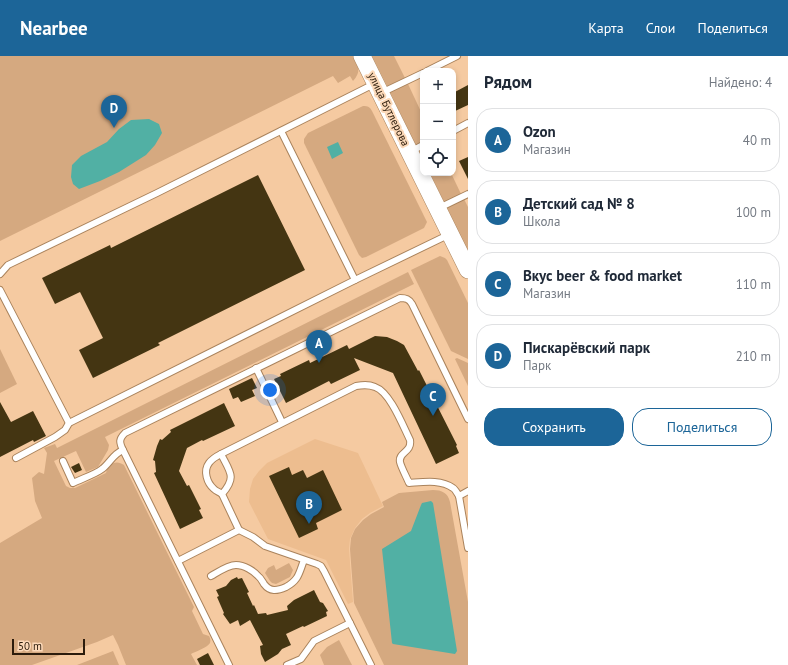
<!DOCTYPE html>
<html lang="ru">
<head>
<meta charset="utf-8">
<style>
  :root { --surface:#fff; --page:#f2f2f3; --text:#1f2937; --muted:#747a83; --line:#e0e1e3; --accent:#1c6598 }
  body { margin:0; font-family:"PT Sans",sans-serif; background:var(--page); color:var(--text) }
  .controls { position:absolute; right:12px; top:12px; display:grid; overflow:hidden; border-radius:8px; box-shadow:0 2px 6px #0003 }
  .controls button { width:36px; height:36px; display:grid; place-items:center; padding:0; border:0; border-bottom:1px solid var(--line); background:var(--surface); color:var(--text); font:20px sans-serif }
  .scale { position:absolute; left:12px; bottom:10px; width:73px; box-sizing:border-box; padding-left:4px; border:2px solid #2c1c0c; border-top:0; font-size:11px; line-height:14px; white-space:nowrap; color:#2c1c0c; -webkit-text-stroke:3px #fcd9b9; paint-order:stroke }
  .you { position:absolute; left:270px; top:334px; width:14px; height:14px; margin:-10px; border:3px solid #fff; border-radius:50%; background:#1a73e8; box-shadow:0 0 0 6px #1a73e833 }
  .badge { display:grid; place-items:center; width:26px; height:26px; border-radius:50%; background:var(--accent); color:#fff; font-size:13px; font-weight:700 }
  .pin { position:absolute; translate:-50% -33px; filter:drop-shadow(0 1px 2px #0008) }
  .pin::after { content:''; position:absolute; top:21px; width:14px; height:12px; background:inherit; clip-path:polygon(0 0,100% 0,50% 100%) }
  .list { margin:0; padding:0; list-style:none }
  h2 { display:flex; justify-content:space-between; align-items:center; height:52px; margin:0; padding:0 16px; font-size:17px }
  h2 small { font-size:13px; font-weight:400; color:var(--muted) }
  .list li { display:grid; grid-template-columns:26px 1fr auto; gap:12px; align-items:center; box-sizing:border-box; height:64px; margin:0 8px 8px; padding:0 8px; border:1px solid var(--line); border-radius:16px }
  .list b { display:block; font-size:15px; white-space:nowrap }
  .list p { margin:0; font-size:13px; white-space:nowrap; color:var(--muted) }
  .list em { font-size:13px; font-style:normal; color:var(--muted) }
  .actions { display:flex; gap:8px; padding:12px 16px }
  .actions a { flex:1; padding:9px 0; border:1px solid var(--accent); border-radius:16px; text-align:center; font-size:14px; color:var(--accent) }
  .actions .main { background:var(--accent); color:#fff }
  .icon { flex:none; width:22px; height:22px; fill:none; stroke:currentColor; stroke-width:2; stroke-linecap:round; stroke-linejoin:round }
  .map { position:relative; flex:none; width:468px; height:609px; overflow:hidden }
  header { display:flex; align-items:center; gap:24px; box-sizing:border-box; height:56px; padding:0 20px; background:var(--accent); color:#fff }
  header strong { font-size:19px }
  nav { display:flex; gap:22px; margin-inline-start:auto; font-size:14px }
  main { display:flex }
  aside { flex:1; background:var(--surface) }
  .map>svg:first-child { display:block }
  .built { fill:#edbd8f }
  .green { fill:#d5a980 }
  .water { fill:#51b0a4 }
  .building { fill:#443512 }
  .lines { fill:none; stroke-linecap:round; stroke-linejoin:round }
  .lane-casing { stroke:#aa835c; stroke-width:8 }
  .secondary-casing { stroke:#aa835c; stroke-width:18 }
  .lane { stroke:#fff; stroke-width:6 }
  .secondary { stroke:#fff; stroke-width:17 }
  .labels { text-anchor:middle; stroke-width:4; stroke-linejoin:round; paint-order:stroke }
  .street-label { font-size:11px; fill:#2c1c0c; stroke:#fcd9b9 }
</style>
</head>
<body>
<header>
<strong>Nearbee</strong>
<nav><a>Карта</a><a>Слои</a><a>Поделиться</a></nav>
</header>
<main>
<div class="map">
<svg width="468" height="609" viewBox="0 0 468 609">
  <rect width="100%" height="100%" fill="#f5caa1"/>
  <path class="built" d="M315,383L358,397L383,450L370,457L362,463L355,472L350,483L349,493L353,546L348,548L326,504L268,483L249,446L250,433L253,423L259,415L267,407Z"/>
  <g class="green">
    <path d="M0,0H353C358,10 362,15 353,25L350,20L338,27L333,20L0,185Z"/>
    <path d="M372,0H394L405,22L387,30Z"/>
    <path d="M408,28L423,60V86L416,90L390,36Z"/>
    <path d="M363,50C368,50 370,51 372,55L427,166L424,172L366,201L362,202L359,199L304,87V83L308,77Z"/>
    <path d="M430,117H451L461,138L444,146Z"/>
    <path d="M464,143L468,151V195L447,152Z"/>
    <path d="M440,200L445,202L447,204L468,247V303L451,295L411,214Z"/>
    <path d="M408,216L414,228L105,381L109,389L108,394L98,411L86,416L76,395L54,405L66,430L70,432H75L106,417C108,408 116,403 124,409L194,551L192,555L203,578L209,580C210,582 211,584 210,587C208,591 195,596 191,598L197,609H126L118,589L113,579L97,586L32,609H0V487L42,462L35,445L32,422L39,416L44,418L47,397L44,392L55,388L57,392Z"/>
    <path d="M0,293L17,328L0,337Z"/>
    <path d="M457,302L468,307V330L455,303Z"/>
    <path d="M433,434C442,434 448,437 450,446L468,546V609H384L354,547L350,493L351,482L355,473L363,464L371,458L384,451L382,446L399,437Z"/>
    <path d="M289,507L293,514L290,521L276,528L272,527L270,525L265,517L268,512L274,509L276,514Z"/>
    <path d="M339,584L352,609H324L320,599L327,591Z"/>
    <path d="M113,595L119,609H77Z"/>
  </g>
  <g class="water">
    <path d="M149,63L159,68L162,77L155,89L146,99L119,116L100,125L79,133L73,128L71,121L72,109L81,100L107,86L119,73L131,64Z"/>
    <path d="M338,86L343,97L332,103L327,91Z"/>
    <path d="M431,445L433,447L457,595L455,598L393,588L392,587L382,493L411,475L421,449L422,447Z"/>
  </g>
  <g class="building">
    <path d="M468,29V49L453,56V37Z"/>
    <path d="M468,101V123L459,105Z"/>
    <path d="M258,119L305,214L158,287L160,289L93,322L79,294L103,282L80,236L55,248L42,222L110,189L111,192Z"/>
    <path d="M375,280L387,281L397,285L404,289L418,315L419,314L457,389L456,390L459,397L436,408L393,317L354,302L360,314L331,328L329,325L286,347L274,323L281,320L280,318L309,304L310,307L347,289L349,293Z"/>
    <path d="M252,322L257,332L252,334L255,340L241,346L238,341L233,343L229,333Z"/>
    <path d="M0,346L11,366L33,355L46,380L34,386L33,384L0,401Z"/>
    <path d="M224,347L235,370L203,385L202,384L187,392L179,415L187,430L189,429L201,453L199,454L203,462L180,473L154,417L156,416L155,405L153,404L157,390L160,383L162,384L171,376L170,374Z"/>
    <path d="M79,407L82,414L75,417L71,411Z"/>
    <path d="M289,411L292,419L303,414L307,422L323,414L342,454L316,467L318,473L299,482L269,420Z"/>
    <path d="M237,521L238,523L242,522L249,536L247,537L253,550L254,549L258,558L266,557L267,559L288,554L287,550L294,544L314,534L320,546L323,547L328,555L326,556L327,560L304,571L303,570L286,578L291,589L282,593L278,598L265,606L261,598L260,590L263,589L250,564L240,570L238,564L230,568L223,558L224,557L217,541L219,540L216,534L226,530L231,524Z"/>
    <path d="M208,597L214,609H200L197,603Z"/>
  </g>
  <g class="lines">
    <defs>
      <g id="lane">
        <path d="M427,15L457,0"/>
        <path d="M381,37L423,17"/>
        <path d="M281,75L355,224"/>
        <path d="M453,75L468,67"/>
        <path d="M410,96L423,89"/>
        <path d="M439,152L468,138"/>
        <path d="M0,218L8,209L157,137L374,28"/>
        <path d="M0,234L69,367"/>
        <path d="M256,312L282,366"/>
        <path d="M221,398C217,400 212,403 209,407C203,415 207,427 214,433C216,435 219,436 222,438"/>
        <path d="M16,402L55,381L65,374L69,367L355,224L448,179"/>
        <path d="M63,405L73,427C81,423 96,418 102,413C110,407 113,398 123,394"/>
        <path d="M459,440L468,492"/>
        <path d="M239,474L222,438C237,421 230,416 221,398L356,330C362,329 368,328 375,331C390,336 403,370 410,384C412,397 398,396 400,406C401,411 407,422 409,427C423,426 441,423 453,432C455,433 457,437 459,440L468,435"/>
        <path d="M178,505L239,474L253,481L265,490L317,508L321,510L324,515L371,609"/>
        <path d="M211,520C218,516 228,509 236,509C244,509 254,515 258,520C261,522 262,525 264,528C270,536 277,535 286,531C299,524 299,517 304,504"/>
        <path d="M229,609L123,394C119,386 119,383 125,377L400,242C406,242 409,243 412,248L468,363"/>
        <path d="M287,609L301,603L314,585L350,567"/>
      </g>
      <path id="secondary" d="M362,0L468,214"/>
    </defs>
    <use href="#lane" class="lane-casing"/>
    <use href="#secondary" class="secondary-casing"/>
    <use href="#lane" class="lane"/>
    <use href="#secondary" class="secondary"/>
  </g>
  <g class="labels">
    <g class="street-label">
      <text transform="translate(389 53) rotate(64)" y="4">улица Бутлерова</text>
    </g>
  </g>
</svg>
<div class="controls">
<button>+</button>
<button>−</button>
<button><svg class="icon" aria-label="locate" viewBox="0 0 24 24"><circle cx="12" cy="12" r="6"/><path d="M12 2v4M12 18v4M2 12h4M18 12h4"/></svg></button>
</div>
<div class="scale">50 m</div>
<div class="you"></div>
<div class="pin badge" style="left:319px;top:307px">A</div>
<div class="pin badge" style="left:309px;top:468px">B</div>
<div class="pin badge" style="left:433px;top:360px">C</div>
<div class="pin badge" style="left:114px;top:72px">D</div>
</div>
<aside>
<h2>Рядом<small>Найдено: 4</small></h2>
<ul class="list">
<li><span class="badge">A</span><div><b>Ozon</b><p>Магазин</p></div><em>40 m</em></li>
<li><span class="badge">B</span><div><b>Детский сад № 8</b><p>Школа</p></div><em>100 m</em></li>
<li><span class="badge">C</span><div><b>Вкус beer &amp; food market</b><p>Магазин</p></div><em>110 m</em></li>
<li><span class="badge">D</span><div><b>Пискарёвский парк</b><p>Парк</p></div><em>210 m</em></li>
</ul>
<div class="actions"><a class="main">Сохранить</a><a>Поделиться</a></div>
</aside>
</main>
</body>
</html>
